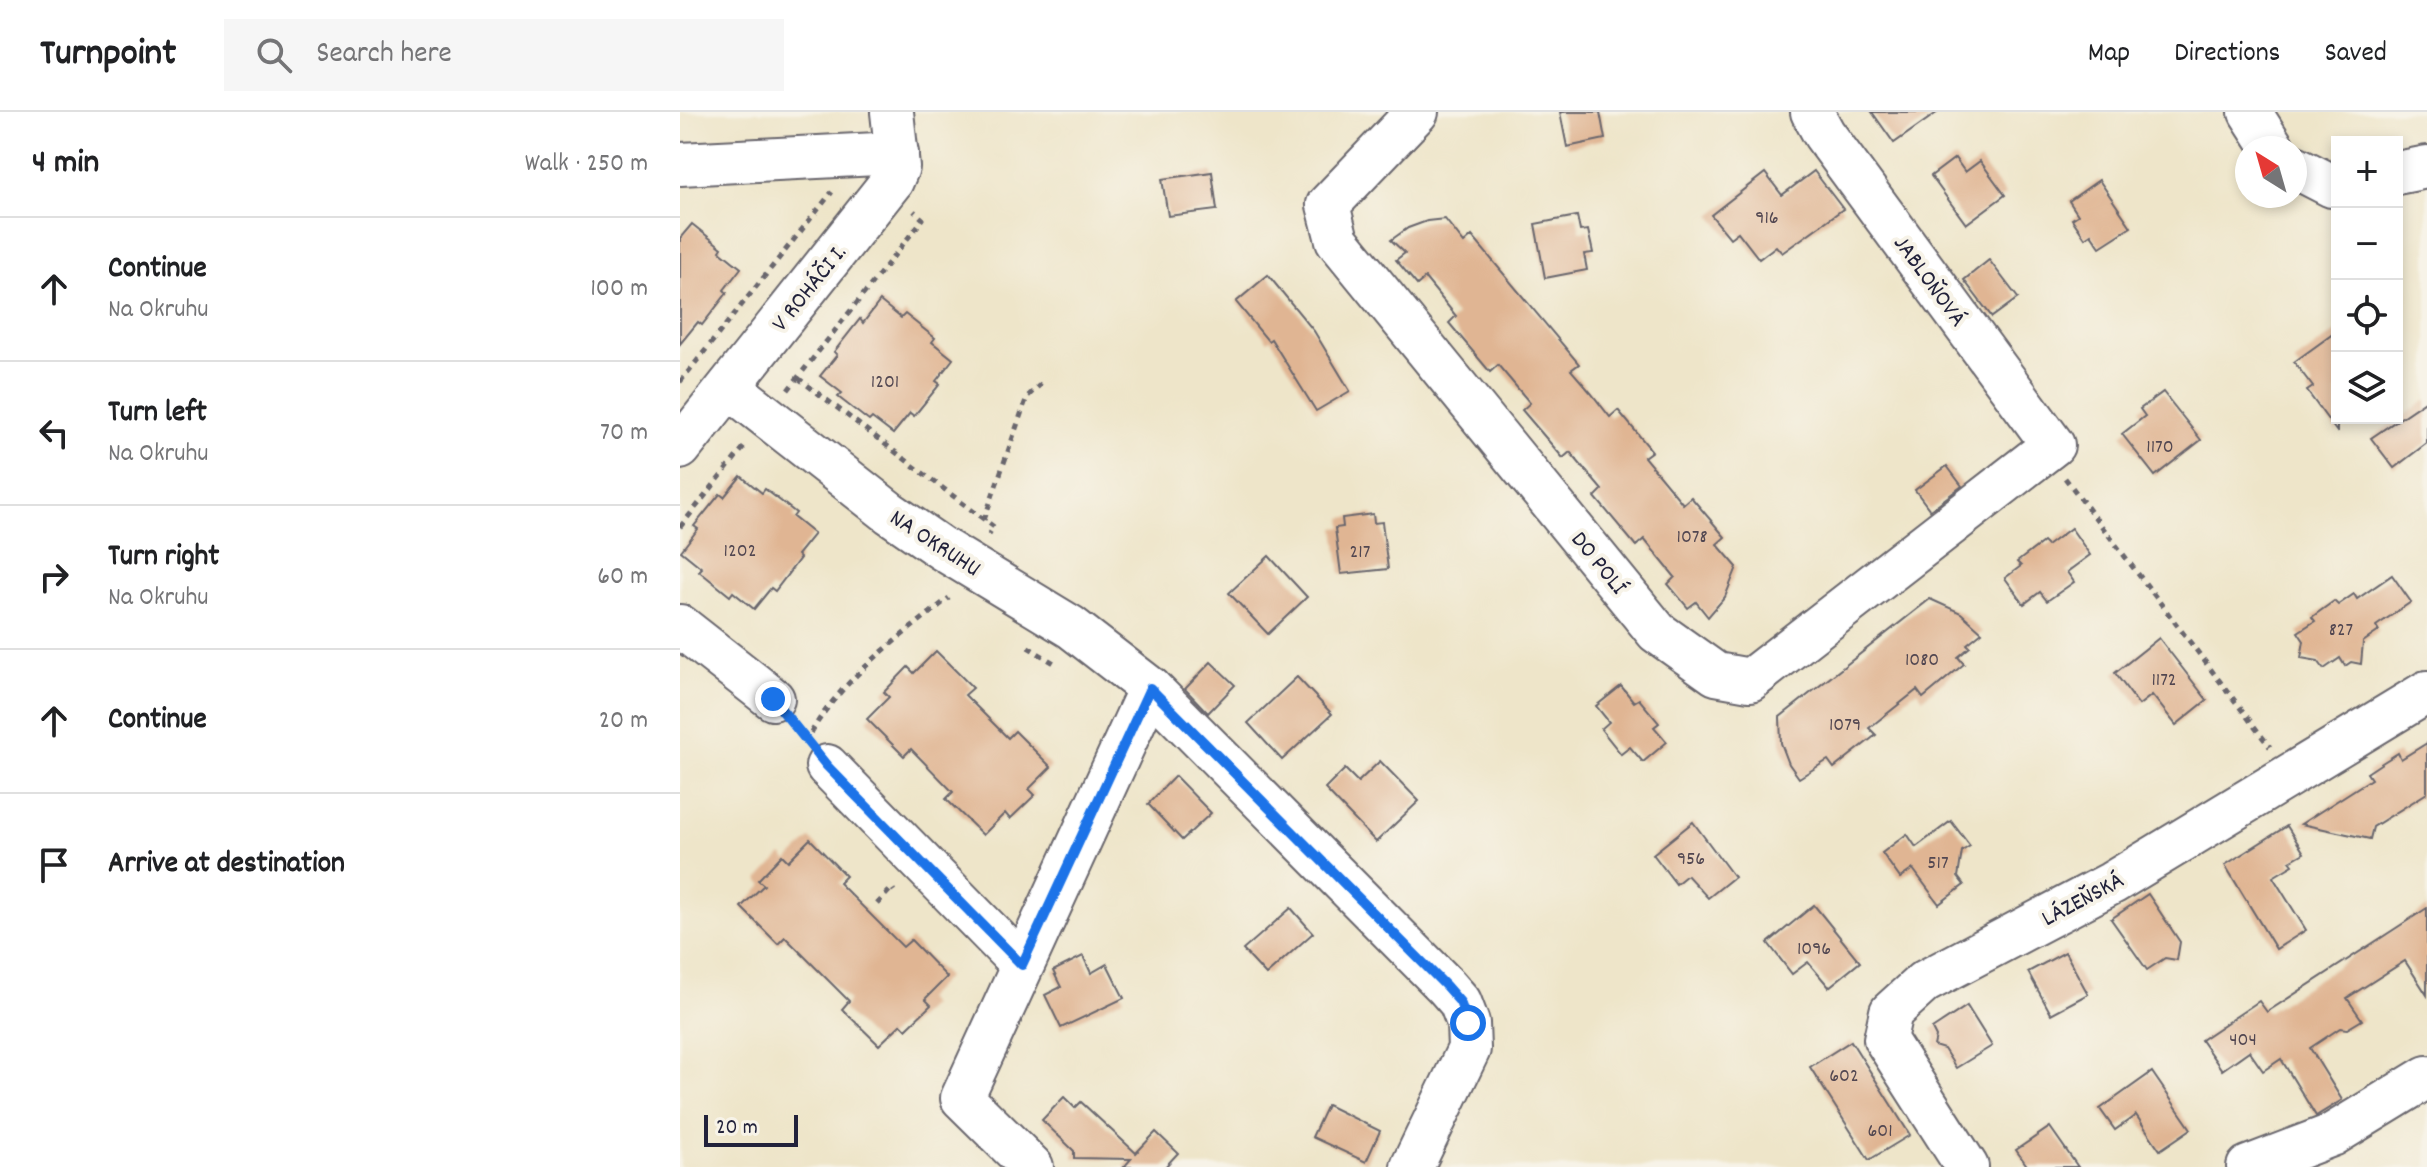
<!DOCTYPE html>
<html lang="en">
<head>
<meta charset="utf-8">
<style>
  :root { --surface:#fff; --page:#f6f6f6; --text:#202124; --muted:#757577; --line:#e0e0e0 }
  body { margin:0; font-family:Dekko,sans-serif; background:var(--page); color:var(--text) }
  .controls { position:absolute; right:24px; top:24px; display:grid; overflow:hidden; border-radius:0px; box-shadow:0 4px 12px #0003 }
  .controls button { width:72px; height:72px; display:grid; place-items:center; padding:0; border:0; border-bottom:2px solid var(--line); background:var(--surface); color:var(--text); font:40px sans-serif }
  .compass { position:absolute; left:1555px; top:24px; width:72px; height:72px; border-radius:50%; background:var(--surface); box-shadow:0 4px 12px #0003; rotate:323deg }
  .scale { position:absolute; left:24px; bottom:20px; width:94px; box-sizing:border-box; padding-left:8px; border:4px solid #22223b; border-top:0; font-size:22px; line-height:28px; white-space:nowrap; color:#22223b; -webkit-text-stroke:6px #f7f3e8; paint-order:stroke }
  .stop { position:absolute; width:24px; height:24px; margin:-18px; border:6px solid #1a73e8; border-radius:50%; background:#fff }
  .stop.end { background:#1a73e8; border-color:#fff; box-shadow:0 2px 8px #0008 }
  .list { margin:0; padding:0; list-style:none }
  h2 { display:flex; justify-content:space-between; align-items:center; height:104px; margin:0; padding:0 32px; font-size:34px }
  h2 small { font-size:26px; font-weight:400; color:var(--muted) }
  .list li { display:grid; grid-template-columns:52px 1fr auto; gap:24px; align-items:center; box-sizing:border-box; height:144px; padding:0 32px; border-top:2px solid var(--line) }
  .list b { display:block; font-size:30px; white-space:nowrap }
  .list p { margin:0; font-size:26px; white-space:nowrap; color:var(--muted) }
  .list em { font-size:26px; font-style:normal; color:var(--muted) }
  .icon { flex:none; width:44px; height:44px; fill:none; stroke:currentColor; stroke-width:2; stroke-linecap:round; stroke-linejoin:round }
  .map { position:relative; flex:none; width:1747px; height:1055px; overflow:hidden }
  header { display:flex; align-items:center; gap:48px; box-sizing:border-box; height:112px; padding:0 40px; background:var(--surface); border-bottom:2px solid var(--line) }
  header strong { font-size:38px }
  nav { display:flex; gap:44px; margin-inline-start:auto; font-size:28px }
  .search { width:560px; height:72px; background:var(--page); display:flex; align-items:center; gap:20px; box-sizing:border-box; padding:0 28px; border-radius:0px; color:var(--muted); font-size:30px }
  main { display:flex }
  aside { flex:1; background:var(--surface) }
  .map>svg:first-child { display:block }
  .building { fill:#e0b593 }
  .lines { fill:none; stroke-linecap:round; stroke-linejoin:round }
  .minor-casing { stroke:#69666d; stroke-width:46 }
  .path { stroke:#69666d; stroke-width:5; stroke-dasharray:6 6; stroke-linecap:butt }
  .minor { stroke:#fff; stroke-width:42 }
  .route { stroke:#1a73e8; stroke-width:10 }
  .labels { text-anchor:middle; stroke-width:8; stroke-linejoin:round; paint-order:stroke }
  .number-label { font-size:20px; fill:#524751 }
  .street-label { font-size:24px; fill:#22223b; stroke:#f7f3e8 }
</style>
</head>
<body>
<header>
<strong>Turnpoint</strong>
<div class="search"><svg class="icon" aria-label="search" viewBox="0 0 24 24"><circle cx="10" cy="10" r="6"/><path d="M15 15l6 6"/></svg>Search here</div>
<nav><a>Map</a><a>Directions</a><a>Saved</a></nav>
</header>
<main>
<aside>
<h2>4 min<small>Walk · 250 m</small></h2>
<ul class="list">
<li><svg class="icon" aria-label="ahead" viewBox="0 0 24 24"><path d="M12 20V5M6 11l6-6 6 6"/></svg><div><b>Continue</b><p>Na Okruhu</p></div><em>100 m</em></li>
<li><svg class="icon" aria-label="left" viewBox="0 0 24 24"><path d="M17 20v-9H6M10 6l-5 5 5 5"/></svg><div><b>Turn left</b><p>Na Okruhu</p></div><em>70 m</em></li>
<li><svg class="icon" aria-label="right" viewBox="0 0 24 24"><path d="M7 20v-9h11M14 6l5 5-5 5"/></svg><div><b>Turn right</b><p>Na Okruhu</p></div><em>60 m</em></li>
<li><svg class="icon" aria-label="ahead" viewBox="0 0 24 24"><path d="M12 20V5M6 11l6-6 6 6"/></svg><div><b>Continue</b></div><em>20 m</em></li>
<li><svg class="icon" aria-label="arrive" viewBox="0 0 24 24"><path d="M6 21V4h12l-3 4 3 4H6"/></svg><div><b>Arrive at destination</b></div></li>
</ul>
</aside>
<div class="map">
<svg width="1747" height="1055" viewBox="0 0 1747 1055">
  <rect width="100%" height="100%" fill="#f7f3e8"/>
  <filter id="ink" filterUnits="userSpaceOnUse"><feTurbulence type="fractalNoise" baseFrequency=".0125" numOctaves="2"/><feDisplacementMap in="SourceGraphic" scale="16" xChannelSelector="R" yChannelSelector="G"/><feConvolveMatrix kernelMatrix="1 2 1 2 8 2 1 2 1" color-interpolation-filters="sRGB"/></filter>
  <filter id="wash" filterUnits="userSpaceOnUse"><feTurbulence type="fractalNoise" baseFrequency=".006" numOctaves="4" result="noise"/><feDisplacementMap in="SourceGraphic" scale="32" xChannelSelector="R" yChannelSelector="G"/><feGaussianBlur stdDeviation="1.8" result="paint"/><feColorMatrix in="noise" values="0 0 0 0 0 0 0 0 0 0 0 0 0 0 0 0 0 1.4 0 .05"/><feComposite in="paint" operator="in"/></filter>
  <g filter="url(#wash)">
    <rect width="100%" height="100%" fill="#eee5c9"/>
    <g id="blocks">
      <g class="building">
        <path d="M880,0H920L925,27L887,35Z"/>
        <path d="M1192,0H1258L1214,31Z"/>
        <path d="M1275,46L1285,60L1300,49L1325,83L1286,112L1251,64Z"/>
        <path d="M1134,59L1163,97L1102,141L1096,134L1079,147L1058,120L1050,126L1031,103L1085,61L1102,83Z"/>
        <path d="M532,60L537,98L488,104L482,67Z"/>
        <path d="M1419,68L1451,115L1420,135L1411,122L1405,126L1392,107L1398,103L1389,89Z"/>
        <path d="M897,104L900,119L908,118L913,141L904,142L907,158L865,166L855,112Z"/>
        <path d="M765,107L784,131L792,124L899,252L891,258L911,281L930,305L938,298L972,339L964,345L1003,392L1011,385L1045,425L1037,432L1057,455L1045,485L1028,505L1016,490L1008,496L988,472L995,465L964,427L956,434L915,385L922,378L890,340L883,346L842,298L850,291L818,253L810,260L769,211L776,204L745,166L737,173L716,148L725,141L711,128L728,116L747,109Z"/>
        <path d="M12,112L42,136L40,139L61,156L44,178L47,181L22,213L18,210L0,232V126Z"/>
        <path d="M1309,148L1338,186L1312,205L1284,168Z"/>
        <path d="M588,163L634,219L670,279L636,299L591,227L588,229L556,190Z"/>
        <path d="M200,189L221,206L225,202L255,226L252,230L273,247L256,269L260,272L234,304L230,301L213,322L192,306L189,309L158,285L162,281L140,264L157,243L154,240L180,207L183,211Z"/>
        <path d="M1657,219V320L1627,279L1633,275L1614,250Z"/>
        <path d="M1483,280L1521,328L1475,364L1442,322L1465,304L1460,297Z"/>
        <path d="M1747,288V331L1714,356L1691,326Z"/>
        <path d="M1267,354L1282,374L1250,398L1235,378Z"/>
        <path d="M61,364L82,381L85,377L116,401L113,405L134,422L117,443L120,446L95,479L91,476L74,497L53,480L50,484L19,459L22,456L1,439L18,417L14,414L40,382L44,385Z"/>
        <path d="M693,402L694,411L702,410L708,457L661,462L655,416L663,415L662,406Z"/>
        <path d="M1391,416L1410,443L1387,460L1394,470L1367,489L1360,480L1344,492L1325,466L1341,454L1337,450L1363,430L1367,434Z"/>
        <path d="M589,444L627,485L588,522L549,481Z"/>
        <path d="M1712,463L1731,490L1696,514L1699,519L1683,530L1681,552L1671,550L1665,554L1660,546L1644,557L1638,549L1621,546L1624,529L1618,520L1635,509L1632,505L1654,489L1658,493L1674,482L1677,487Z"/>
        <path d="M1250,487L1281,501L1302,520L1287,532L1290,535L1278,545L1284,552L1243,586L1237,578L1189,616L1196,623L1154,656L1148,648L1119,666L1109,652L1101,631L1100,605Z"/>
        <path d="M1479,526L1527,588L1496,613L1472,583L1459,593L1435,561Z"/>
        <path d="M256,539L293,576L285,583L328,626L335,619L371,655L349,677L355,683L330,707L325,701L303,723L266,687L273,680L231,637L224,644L187,607L209,585L204,580L228,555L234,561Z"/>
        <path d="M531,550L555,573L528,601L505,577Z"/>
        <path d="M617,565L652,602L602,648L568,611Z"/>
        <path d="M941,574L954,590L959,587L979,611L974,615L987,630L963,650L950,635L941,642L921,617L929,610L916,594Z"/>
        <path d="M1747,631V681L1693,715L1690,727L1621,712L1691,667L1687,661L1702,651L1718,641L1721,647Z"/>
        <path d="M700,649L739,689L696,730L645,677L665,657L678,670Z"/>
        <path d="M495,664L531,701L502,728L468,692Z"/>
        <path d="M1271,709L1290,734L1282,739L1278,765L1284,773L1259,792L1233,757L1220,766L1202,741L1227,722L1236,735Z"/>
        <path d="M1013,710L1054,765L1028,786L1007,763L996,772L973,742Z"/>
        <path d="M1607,714L1624,741L1610,749L1613,753L1593,765L1626,818L1596,837L1545,753Z"/>
        <path d="M130,727L166,764L159,771L223,835L231,828L267,865L245,887L251,893L226,917L221,912L199,933L162,897L169,889L105,825L98,832L61,795L84,773L78,768L102,743L108,749Z"/>
        <path d="M1468,782L1500,830L1497,848L1485,846L1467,858L1431,807Z"/>
        <path d="M1134,793L1180,850L1149,875L1128,850L1112,862L1088,831Z"/>
        <path d="M611,796L633,821L586,863L563,838Z"/>
        <path d="M1747,796V883L1725,849L1667,886L1682,908L1667,917L1660,916L1630,936L1662,988L1636,1004L1601,947L1583,959L1569,939L1542,958L1521,928L1579,889L1587,900Z"/>
        <path d="M1385,840L1408,882L1371,902L1348,860Z"/>
        <path d="M403,844L411,861L427,852L444,886L381,916L365,883L381,875L373,859Z"/>
        <path d="M1287,894L1312,934L1276,956L1264,937L1254,934L1256,925L1252,917Z"/>
        <path d="M1171,929L1230,1023L1189,1048L1130,955Z"/>
        <path d="M1472,960L1511,1017L1480,1038L1456,1003L1435,1018L1420,997Z"/>
        <path d="M384,985L395,996L401,990L456,1041L476,1020L498,1041L485,1055H444L451,1047L394,1046V1039L362,1008Z"/>
        <path d="M647,993L700,1019L686,1050L632,1025Z"/>
        <path d="M1370,1015L1398,1055H1348L1336,1038Z"/>
      </g>
    </g>
  </g>
  <g filter="url(#ink)">
    <use href="#blocks" fill-opacity="0" stroke="#69666d" stroke-width="2"/>
    <g class="lines">
      <defs>
        <g id="minor">
          <path d="M737,0L648,93L657,128L977,520L1036,562L1070,568L1373,333L1144,22L1132,0"/>
          <path d="M1570,0L1593,36"/>
          <path d="M0,52L217,41"/>
          <path d="M1615,55L1652,74L1657,73"/>
          <path d="M1717,61L1747,55"/>
          <path d="M49,275L210,401L261,436L391,515L470,576L766,874L780,890L788,911L789,937L732,1055"/>
          <path d="M0,336L212,69L218,55L212,0"/>
          <path d="M0,514L93,587"/>
          <path d="M147,654L342,853"/>
          <path d="M352,1055L282,986L470,576"/>
          <path d="M1287,1055L1205,927L1211,900L1244,870L1432,771L1747,580"/>
          <path d="M1568,1055L1652,1023L1747,965"/>
        </g>
      </defs>
      <use href="#minor" class="minor-casing"/>
      <g class="path">
        <path d="M118,266L314,415L309,423"/>
        <path d="M0,270L152,80"/>
        <path d="M108,278L243,107L234,99"/>
        <path d="M1385,366L1590,635"/>
        <path d="M304,408L347,285L363,270"/>
        <path d="M0,415L65,334"/>
        <path d="M348,535L374,551"/>
        <path d="M131,621C161,567 221,524 269,486"/>
        <path d="M197,792L212,776L214,779"/>
      </g>
      <use href="#minor" class="minor"/>
    </g>
  </g>
  <g class="lines" filter="url(#ink)">
    <path class="route" d="M93,587L147,654L342,853L470,576L766,874L780,890L788,911"/>
  </g>
  <g class="labels">
    <g class="number-label">
      <text x="1087" y="111">916</text>
      <text x="205" y="275">1201</text>
      <text x="1480" y="340">1170</text>
      <text x="1012" y="430">1078</text>
      <text x="60" y="444">1202</text>
      <text x="680" y="445">217</text>
      <text x="1661" y="523">827</text>
      <text x="1242" y="553">1080</text>
      <text x="1484" y="573">1172</text>
      <text x="1165" y="618">1079</text>
      <text x="1011" y="752">956</text>
      <text x="1258" y="756">517</text>
      <text x="1134" y="842">1096</text>
      <text x="1563" y="933">404</text>
      <text x="1164" y="969">602</text>
      <text x="1200" y="1024">601</text>
    </g>
    <g class="street-label">
      <text transform="translate(1251 168) rotate(54)" y="8">JABLOŇOVÁ</text>
      <text transform="translate(128 175) rotate(-51)" y="8">V ROHÁČI I.</text>
      <text transform="translate(256 430) rotate(33)" y="8">NA OKRUHU</text>
      <text transform="translate(920 450) rotate(51)" y="8">DO POLÍ</text>
      <text transform="translate(1402 786) rotate(-28)" y="8">LÁZEŇSKÁ</text>
    </g>
  </g>
</svg>
<div class="controls">
<button>+</button>
<button>−</button>
<button><svg class="icon" aria-label="locate" viewBox="0 0 24 24"><circle cx="12" cy="12" r="6"/><path d="M12 2v4M12 18v4M2 12h4M18 12h4"/></svg></button>
<button><svg class="icon" aria-label="layers" viewBox="0 0 24 24"><path d="M12 4l9 5-9 5-9-5zM3 14l9 5 9-5"/></svg></button>
</div>
<svg class="compass" viewBox="-18 -18 36 36"><path d="M0-13l5 13h-10z" fill="#e53935"/><path d="M0 13l5-13h-10z" fill="#757577"/></svg>
<div class="scale">20 m</div>
<div class="stop" style="left:788px;top:911px"></div>
<div class="stop end" style="left:93px;top:587px"></div>
</div>
</main>
</body>
</html>
